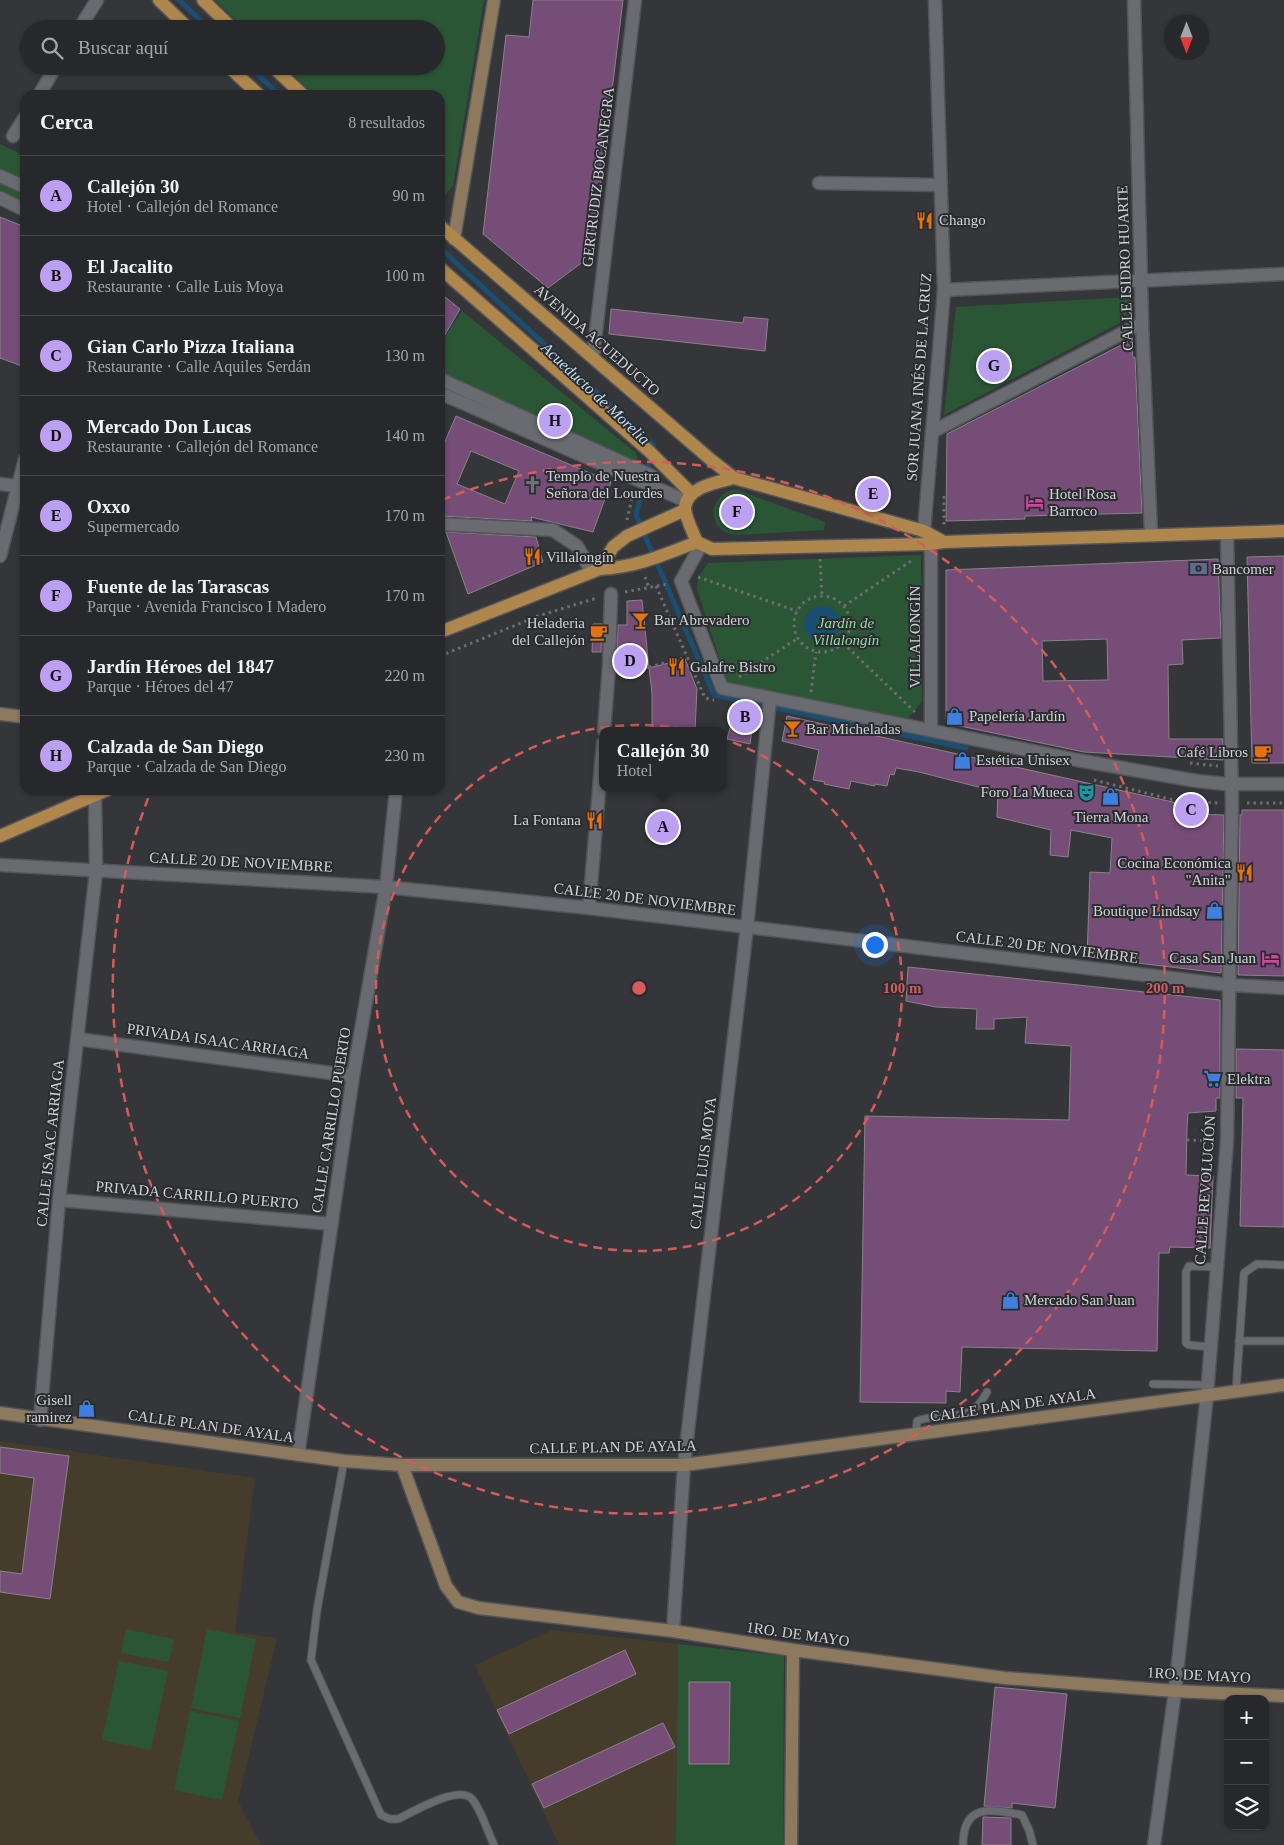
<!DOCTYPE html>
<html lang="es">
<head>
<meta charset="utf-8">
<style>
  :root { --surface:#27282c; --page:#2f3034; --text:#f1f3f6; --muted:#a4a6a9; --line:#434448; --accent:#bca0f2 }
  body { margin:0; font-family:"Times New Roman",serif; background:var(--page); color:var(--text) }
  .controls { position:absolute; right:15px; bottom:15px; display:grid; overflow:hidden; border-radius:10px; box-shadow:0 1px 4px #0004 }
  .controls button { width:45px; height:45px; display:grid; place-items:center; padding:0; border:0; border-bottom:1px solid var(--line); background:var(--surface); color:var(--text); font:25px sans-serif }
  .compass { position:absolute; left:1164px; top:15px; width:45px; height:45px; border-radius:50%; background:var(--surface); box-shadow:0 1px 4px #0004; rotate:180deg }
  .you { position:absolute; left:874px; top:944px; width:18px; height:18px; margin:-12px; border:4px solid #fff; border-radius:50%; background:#1a73e8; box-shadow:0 0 0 8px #1a73e833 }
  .badge { display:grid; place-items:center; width:32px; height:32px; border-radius:50%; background:var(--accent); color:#111; font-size:16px; font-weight:700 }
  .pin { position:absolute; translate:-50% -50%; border:2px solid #fff; box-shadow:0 1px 5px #0006 }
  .popup { position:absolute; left:599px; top:727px; width:128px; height:65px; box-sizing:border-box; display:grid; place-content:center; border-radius:10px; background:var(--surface); filter:drop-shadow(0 1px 4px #0005); font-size:16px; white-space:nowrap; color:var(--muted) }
  .popup b { font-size:19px; color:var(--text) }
  .popup::after { content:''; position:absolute; left:50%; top:100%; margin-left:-10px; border:10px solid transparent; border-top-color:var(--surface) }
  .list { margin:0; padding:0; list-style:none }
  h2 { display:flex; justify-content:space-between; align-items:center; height:65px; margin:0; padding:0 20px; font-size:21px }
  h2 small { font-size:16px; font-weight:400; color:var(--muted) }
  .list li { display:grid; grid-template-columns:32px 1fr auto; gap:15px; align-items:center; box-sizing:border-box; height:80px; padding:0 20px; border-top:1px solid var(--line) }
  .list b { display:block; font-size:19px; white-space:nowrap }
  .list p { margin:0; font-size:16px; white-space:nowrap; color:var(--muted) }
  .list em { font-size:16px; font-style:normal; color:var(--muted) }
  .icon { flex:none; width:28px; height:28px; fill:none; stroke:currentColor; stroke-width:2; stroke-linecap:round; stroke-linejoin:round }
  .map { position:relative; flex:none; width:1284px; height:1845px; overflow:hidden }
  .search { position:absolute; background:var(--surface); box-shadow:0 1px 4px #0004; left:20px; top:20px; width:425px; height:55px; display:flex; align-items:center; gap:12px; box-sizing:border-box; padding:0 18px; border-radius:28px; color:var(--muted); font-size:19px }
  .panel { position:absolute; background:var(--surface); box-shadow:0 1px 4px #0004; left:20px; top:90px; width:425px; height:705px; border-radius:15px }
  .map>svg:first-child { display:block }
  .education { fill:#463c2c }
  .green { fill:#2b5635; fill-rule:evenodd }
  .water { fill:#1a4e72 }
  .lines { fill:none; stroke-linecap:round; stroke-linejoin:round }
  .stream { stroke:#1a4e72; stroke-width:5 }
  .building { fill:#754d77; stroke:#888488; fill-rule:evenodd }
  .lane-casing { stroke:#535457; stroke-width:9 }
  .street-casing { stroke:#535457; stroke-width:15 }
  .secondary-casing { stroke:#535457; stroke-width:15 }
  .primary-casing { stroke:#535457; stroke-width:15 }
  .path { stroke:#6d6e72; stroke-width:3; stroke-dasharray:2.5 4; stroke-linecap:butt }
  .lane { stroke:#696b70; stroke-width:7 }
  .street { stroke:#696b70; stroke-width:12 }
  .secondary { stroke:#8c795e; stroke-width:12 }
  .primary { stroke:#af874c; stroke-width:12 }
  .ring { fill:none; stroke:#d55b5c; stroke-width:2.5; stroke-dasharray:9 6 }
  .labels { text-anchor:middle; stroke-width:4; stroke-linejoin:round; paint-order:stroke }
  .street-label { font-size:15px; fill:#d2d3d6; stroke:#2a2c30 }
  .poi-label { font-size:15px; fill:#d2d3d6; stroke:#2a2c30; text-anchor:start }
  .park-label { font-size:15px; font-style:italic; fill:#91dda1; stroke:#2a2c30 }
  .water-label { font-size:16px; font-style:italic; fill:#c3dff7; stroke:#2a2c30 }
  .centre { fill:#d55b5c; stroke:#2a2c30; stroke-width:2.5 }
  .ring-label { font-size:15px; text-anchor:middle; font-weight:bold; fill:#d55b5c; stroke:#2a2c30; stroke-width:4; stroke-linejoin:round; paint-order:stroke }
</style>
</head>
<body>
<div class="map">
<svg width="1284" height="1845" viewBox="0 0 1284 1845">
  <rect width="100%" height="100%" fill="#34363a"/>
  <g class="education">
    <path d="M0,1441L255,1478L235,1632L277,1638L238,1801L261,1845H0Z"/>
    <path d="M552,1630L678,1644L676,1845H559L475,1665Z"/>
  </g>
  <g class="green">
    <path d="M215,0H484L453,186L440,200V95H314L284,66H436V29H245Z"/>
    <path d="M0,144L25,156V206L0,195Z"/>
    <path d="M1130,297L1131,317L944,415L956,307Z"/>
    <path d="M462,311L636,453L639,464L440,389V344Z"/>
    <path d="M735,489L825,522L824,530L738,535C707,534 705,496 735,489ZM752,511L751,520L739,528L730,526L723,519Z"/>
    <path d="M921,555L922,702L907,719L728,685L697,589L698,577L708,563Z"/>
    <path d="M126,1629L174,1639L169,1662L121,1653Z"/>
    <path d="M207,1629L256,1639L240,1718L191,1708Z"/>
    <path d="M678,1644L784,1656L783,1845H676Z"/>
    <path d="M119,1661L168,1671L151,1750L102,1740Z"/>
    <path d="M190,1711L239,1721L222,1800L174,1790Z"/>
  </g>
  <g class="water">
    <circle cx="737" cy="513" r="15"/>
    <circle cx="822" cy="624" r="18"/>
  </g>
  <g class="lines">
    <g class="stream">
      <path d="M179,0L210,29"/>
      <path d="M249,66L279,95"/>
      <path d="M440,248L654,445L647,473"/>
      <path d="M644,483L636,515L714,695L966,748"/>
    </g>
  </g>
  <g class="building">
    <path d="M533,0H623L592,255L548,288L483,234L506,35L529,37Z"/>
    <path d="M0,217L25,227V359L22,366L0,358Z"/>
    <path d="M440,293L460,309L440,343Z"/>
    <path d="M611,309L743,323L744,317L768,319L765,351L609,334Z"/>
    <path d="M1131,340L1133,358L1135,357L1142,513L1025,516V519L946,521L947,434Z"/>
    <path d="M456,416L611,482L593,532L531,517L532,521L440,516V453ZM471,451L519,471L505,504L457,484Z"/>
    <path d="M446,532L536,537L543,562L468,594Z"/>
    <path d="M1284,556V763H1252L1247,557Z"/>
    <path d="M1218,559L1221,638L1182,640L1183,664L1168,665L1169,739H1223V760L1084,752L946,723V570ZM1107,639L1108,680L1043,681L1042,641Z"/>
    <path d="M642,600L649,668L685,659L697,689L695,731H652V693L649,668H620V661H617L618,625H627V601Z"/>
    <path d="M593,624H602L601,652H592Z"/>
    <path d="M735,711L754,714L750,744L727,739Z"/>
    <path d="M787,716L1195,807L1194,814L1224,815L1221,973L1087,957L1090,872L1110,873L1112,838L1071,830L1068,857L1050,855L1051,830L997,817L998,792L919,772L896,768L894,775L890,774L887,786L875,784V786L851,781L849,789L824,784L825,782L813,780L819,750L782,741Z"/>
    <path d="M1242,810H1284V976L1238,975L1240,815H1242Z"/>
    <path d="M908,967L1220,1000V1098H1216V1111L1188,1113L1187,1128L1186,1175L1213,1176L1210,1248L1170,1247L1169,1253H1159L1157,1351L962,1347L960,1392L946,1391V1403L860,1402L865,1116L1069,1120L1071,1046L1025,1043L1027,1017L994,1019V1029H976L977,1009L936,1007L906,1001Z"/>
    <path d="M1236,1049L1284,1050V1227L1240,1226L1243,1098H1236Z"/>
    <path d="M0,1447L69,1456L50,1599L0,1592V1571L22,1574L34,1478L0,1473Z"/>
    <path d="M625,1650L636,1674L509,1734L497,1710Z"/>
    <path d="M689,1682H730L729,1764H689Z"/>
    <path d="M995,1687L1067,1694L1055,1808L1012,1803V1808L984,1806Z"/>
    <path d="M663,1723L675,1747L544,1808L532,1784Z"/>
    <path d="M983,1817L1011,1818V1845H982Z"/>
  </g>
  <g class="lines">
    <defs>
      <g id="lane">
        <path d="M1239,1341H1284"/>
        <path d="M1211,1347L1189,1345L1186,1343V1272L1189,1266L1217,1267"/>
        <path d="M1153,1384L1208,1385"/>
        <path d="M1236,1391L1244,1273L1257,1264L1284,1265"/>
        <path d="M916,1434L917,1421C947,1410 969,1427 987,1392"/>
        <path d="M344,1461L317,1610L311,1660L381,1815L390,1819H398C413,1812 459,1784 472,1799C481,1809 488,1833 494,1845"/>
        <path d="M963,1845C963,1803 991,1809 1022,1815L1029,1830L1033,1845"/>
      </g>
      <g id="street">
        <path d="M1134,0L1142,323L1151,535"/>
        <path d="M79,29L97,0"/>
        <path d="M39,95L56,66"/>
        <path d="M13,136L25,117"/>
        <path d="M0,176L25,187"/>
        <path d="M819,183L940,185"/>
        <path d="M0,198L25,210"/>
        <path d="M944,290L1284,274"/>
        <path d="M593,357L635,0"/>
        <path d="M440,379L652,476"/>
        <path d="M440,393L686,501"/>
        <path d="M932,432L1142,323"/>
        <path d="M0,484L25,487"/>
        <path d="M440,524L553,530L577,546L592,572"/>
        <path d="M701,545L681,581L722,688L1077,760L1197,781L1226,784H1284"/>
        <path d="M0,556L25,459"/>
        <path d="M931,730V554L930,544L924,531L944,290L935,0"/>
        <path d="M604,731L609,666L611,594"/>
        <path d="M0,865L386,887L589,908L1229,985L1284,988"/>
        <path d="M589,908L603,743"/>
        <path d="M78,1039L353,1076"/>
        <path d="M59,1200L332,1224"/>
        <path d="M40,1420L59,1200L96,871L95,795"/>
        <path d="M298,1455L353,1076L386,887L396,790"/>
        <path d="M673,1631L684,1465L747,927L770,699"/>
        <path d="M1154,1845L1175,1691L1207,1395L1227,1141L1232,803L1227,533"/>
      </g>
      <g id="secondary">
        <path d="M454,239L494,0"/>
        <path d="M0,714L25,717"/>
        <path d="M0,1413L344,1461L402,1465H684L1284,1385"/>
        <path d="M402,1465L446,1586L458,1602L479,1608L673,1631L793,1650L1005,1678L1175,1691L1284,1696"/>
        <path d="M791,1845L793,1650"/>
      </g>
      <g id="primary">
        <path d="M159,0L189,29"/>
        <path d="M203,0L233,29"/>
        <path d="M228,66L259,95"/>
        <path d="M272,66L303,95"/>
        <path d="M440,226L710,459L734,478"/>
        <path d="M440,268L649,451L692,494"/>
        <path d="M944,542L924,531L734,478C718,482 685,487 685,509C686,519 693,532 697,542L712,549L930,544L944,542L1284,531"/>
        <path d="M600,569L613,547L627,536L685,510"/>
        <path d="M440,632L600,569C637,567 663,555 697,542"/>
        <path d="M0,836L107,790"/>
      </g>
    </defs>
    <use href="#lane" class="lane-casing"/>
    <use href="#street" class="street-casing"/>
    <use href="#secondary" class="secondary-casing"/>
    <use href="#primary" class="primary-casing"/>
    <g class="path">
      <path d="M944,496V525"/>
      <path d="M627,520L633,494"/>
      <path d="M820,559L822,596"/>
      <path d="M645,577L649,588"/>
      <path d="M698,577L797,611"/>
      <path d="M656,586L705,698L714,700"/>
      <path d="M625,592L668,584"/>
      <circle cx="822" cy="624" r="28"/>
      <path d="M844,606L914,559"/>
      <path d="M843,643L915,712"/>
      <path d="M440,656L538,616L597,598"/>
      <path d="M649,667L687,657"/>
      <path d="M739,677L798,638"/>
      <path d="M811,692L816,652"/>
      <path d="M1190,763L1218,766"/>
      <path d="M1094,780L1178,801L1218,803"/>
      <path d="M1247,803H1284"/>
      <path d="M1187,1140L1213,1141"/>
    </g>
    <use href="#lane" class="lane"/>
    <use href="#street" class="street"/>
    <use href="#secondary" class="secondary"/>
    <use href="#primary" class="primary"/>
  </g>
  <g class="ring">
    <circle cx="639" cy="988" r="263"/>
    <path d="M442 500A526 526 0 1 1 151 791"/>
  </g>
  <defs>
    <symbol id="restaurant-bare" viewBox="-9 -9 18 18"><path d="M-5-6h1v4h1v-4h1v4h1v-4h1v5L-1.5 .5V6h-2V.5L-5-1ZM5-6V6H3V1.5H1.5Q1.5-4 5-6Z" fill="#e8710a" stroke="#2a2c30" stroke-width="2.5" paint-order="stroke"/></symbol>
    <symbol id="church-bare" viewBox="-9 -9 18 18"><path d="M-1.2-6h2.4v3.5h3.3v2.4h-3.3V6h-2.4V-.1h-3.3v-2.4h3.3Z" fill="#6b7280" stroke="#2a2c30" stroke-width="2.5" paint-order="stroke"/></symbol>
    <symbol id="hotel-bare" viewBox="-9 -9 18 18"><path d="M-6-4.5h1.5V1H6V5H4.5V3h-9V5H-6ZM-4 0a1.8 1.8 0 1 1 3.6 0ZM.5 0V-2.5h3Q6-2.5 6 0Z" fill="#d1479c" stroke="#2a2c30" stroke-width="2.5" paint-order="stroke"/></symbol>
    <symbol id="bank-bare" viewBox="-9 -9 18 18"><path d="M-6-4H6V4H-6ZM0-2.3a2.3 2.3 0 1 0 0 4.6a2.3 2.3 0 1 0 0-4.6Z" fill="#5c6f8a" stroke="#2a2c30" stroke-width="2.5" paint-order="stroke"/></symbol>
    <symbol id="bar-bare" viewBox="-9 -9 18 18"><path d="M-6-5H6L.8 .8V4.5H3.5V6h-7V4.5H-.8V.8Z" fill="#e8710a" stroke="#2a2c30" stroke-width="2.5" paint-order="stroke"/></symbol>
    <symbol id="cafe-bare" viewBox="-9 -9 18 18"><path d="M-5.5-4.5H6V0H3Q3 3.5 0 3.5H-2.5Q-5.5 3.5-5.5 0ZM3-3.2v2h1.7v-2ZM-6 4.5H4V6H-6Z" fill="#e8710a" stroke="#2a2c30" stroke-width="2.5" paint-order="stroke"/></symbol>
    <symbol id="shop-bare" viewBox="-9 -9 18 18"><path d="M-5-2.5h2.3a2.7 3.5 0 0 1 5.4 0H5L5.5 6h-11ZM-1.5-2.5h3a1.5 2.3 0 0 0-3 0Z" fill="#3f7fe0" stroke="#2a2c30" stroke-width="2.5" paint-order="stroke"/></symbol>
    <symbol id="theatre-bare" viewBox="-9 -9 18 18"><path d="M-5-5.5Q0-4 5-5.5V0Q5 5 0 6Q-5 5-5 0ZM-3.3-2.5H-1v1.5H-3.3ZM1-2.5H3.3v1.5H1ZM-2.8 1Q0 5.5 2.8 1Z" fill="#0f9aa8" stroke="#2a2c30" stroke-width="2.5" paint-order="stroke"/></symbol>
    <symbol id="supermarket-bare" viewBox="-9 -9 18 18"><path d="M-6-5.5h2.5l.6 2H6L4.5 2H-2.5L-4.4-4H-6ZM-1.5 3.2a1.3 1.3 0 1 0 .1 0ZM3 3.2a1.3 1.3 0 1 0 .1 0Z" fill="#3f7fe0" stroke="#2a2c30" stroke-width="2.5" paint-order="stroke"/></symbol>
  </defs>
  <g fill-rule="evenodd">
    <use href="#restaurant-bare" x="912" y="208" width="25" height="25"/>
    <use href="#church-bare" x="520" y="472" width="25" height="25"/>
    <use href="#hotel-bare" x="1022" y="490" width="25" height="25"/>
    <use href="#restaurant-bare" x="520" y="544" width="25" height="25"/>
    <use href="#bank-bare" x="1186" y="556" width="25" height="25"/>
    <use href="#bar-bare" x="628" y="608" width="25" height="25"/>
    <use href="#cafe-bare" x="586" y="620" width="25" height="25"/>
    <use href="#restaurant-bare" x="664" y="654" width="25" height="25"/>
    <use href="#shop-bare" x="942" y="704" width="25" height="25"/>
    <use href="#bar-bare" x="780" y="716" width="25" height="25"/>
    <use href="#cafe-bare" x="1250" y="740" width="25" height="25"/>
    <use href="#shop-bare" x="950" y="748" width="25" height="25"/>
    <use href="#theatre-bare" x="1074" y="780" width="25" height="25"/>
    <use href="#shop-bare" x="1098" y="784" width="25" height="25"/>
    <use href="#restaurant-bare" x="582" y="808" width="25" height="25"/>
    <use href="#restaurant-bare" x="1232" y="860" width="25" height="25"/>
    <use href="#shop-bare" x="1202" y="898" width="25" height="25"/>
    <use href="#hotel-bare" x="1258" y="946" width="25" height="25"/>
    <use href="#supermarket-bare" x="1200" y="1066" width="25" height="25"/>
    <use href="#shop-bare" x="998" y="1288" width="25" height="25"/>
    <use href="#shop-bare" x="74" y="1396" width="25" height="25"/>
  </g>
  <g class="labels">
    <g class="street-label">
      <text transform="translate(598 177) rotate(-83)" y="5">GERTRUDIZ BOCANEGRA</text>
      <text transform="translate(1125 268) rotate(-92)" y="5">CALLE ISIDRO HUARTE</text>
      <text transform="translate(597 340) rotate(41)" y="5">AVENIDA ACUEDUCTO</text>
      <text transform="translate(919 377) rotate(-86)" y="5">SOR JUANA INÉS DE LA CRUZ</text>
      <text transform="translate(915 637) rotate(-90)" y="5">VILLALONGÍN</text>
      <text transform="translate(241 862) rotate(3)" y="5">CALLE 20 DE NOVIEMBRE</text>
      <text transform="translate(645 899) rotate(7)" y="5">CALLE 20 DE NOVIEMBRE</text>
      <text transform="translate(1047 947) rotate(7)" y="5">CALLE 20 DE NOVIEMBRE</text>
      <text transform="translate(218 1041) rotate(8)" y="5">PRIVADA ISAAC ARRIAGA</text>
      <text transform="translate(331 1120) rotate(-81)" y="5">CALLE CARRILLO PUERTO</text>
      <text transform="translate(50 1143) rotate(-84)" y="5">CALLE ISAAC ARRIAGA</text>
      <text transform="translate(703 1163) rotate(-83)" y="5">CALLE LUIS MOYA</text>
      <text transform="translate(1205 1190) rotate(-86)" y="5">CALLE REVOLUCIÓN</text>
      <text transform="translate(197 1195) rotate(5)" y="5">PRIVADA CARRILLO PUERTO</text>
      <text transform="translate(1013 1405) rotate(-8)" y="5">CALLE PLAN DE AYALA</text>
      <text transform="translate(211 1426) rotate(8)" y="5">CALLE PLAN DE AYALA</text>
      <text transform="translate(613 1447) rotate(-1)" y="5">CALLE PLAN DE AYALA</text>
      <text transform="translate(798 1634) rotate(8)" y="5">1RO. DE MAYO</text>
      <text transform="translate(1199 1675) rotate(3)" y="5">1RO. DE MAYO</text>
    </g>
    <g class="poi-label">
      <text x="939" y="225">Chango</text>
      <text x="546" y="481">Templo de Nuestra<tspan x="546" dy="17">Señora del Lourdes</tspan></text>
      <text x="1049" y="499">Hotel Rosa<tspan x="1049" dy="17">Barroco</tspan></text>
      <text x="546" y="562">Villalongín</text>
      <text x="1212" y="574">Bancomer</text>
      <text x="654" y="625">Bar Abrevadero</text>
      <text x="585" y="628" text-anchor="end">Heladeria<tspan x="585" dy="17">del Callejón</tspan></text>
      <text x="690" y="672">Galafre Bistro</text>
      <text x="969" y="721">Papelería Jardín</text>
      <text x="806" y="734">Bar Micheladas</text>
      <text x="1248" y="757" text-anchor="end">Café Libros</text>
      <text x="976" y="765">Estética Unisex</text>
      <text x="1073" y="797" text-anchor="end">Foro La Mueca</text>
      <text x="1111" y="822" text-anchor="middle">Tierra Mona</text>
      <text x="581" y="825" text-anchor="end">La Fontana</text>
      <text x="1231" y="868" text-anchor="end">Cocina Económica<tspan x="1231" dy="17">"Anita"</tspan></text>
      <text x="1200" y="916" text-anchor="end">Boutique Lindsay</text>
      <text x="1256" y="963" text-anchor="end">Casa San Juan</text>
      <text x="1227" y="1084">Elektra</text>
      <text x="1024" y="1305">Mercado San Juan</text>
      <text x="72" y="1405" text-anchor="end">Gisell<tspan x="72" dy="17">ramirez</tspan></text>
    </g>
    <g class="park-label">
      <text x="846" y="628">Jardín de<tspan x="846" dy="17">Villalongín</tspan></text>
    </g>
    <g class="water-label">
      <text transform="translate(596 393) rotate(43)" y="6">Acueducto de Morelia</text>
    </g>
  </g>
  <circle cx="639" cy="988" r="8" class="centre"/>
  <g class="ring-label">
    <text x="902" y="993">100 m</text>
    <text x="1165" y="993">200 m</text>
  </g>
</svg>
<div class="controls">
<button>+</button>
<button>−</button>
<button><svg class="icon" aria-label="layers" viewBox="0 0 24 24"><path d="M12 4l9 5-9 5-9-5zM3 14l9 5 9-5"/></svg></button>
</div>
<svg class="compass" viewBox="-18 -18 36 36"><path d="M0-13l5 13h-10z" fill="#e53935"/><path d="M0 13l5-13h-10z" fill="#a4a6a9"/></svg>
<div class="you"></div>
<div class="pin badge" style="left:663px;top:827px">A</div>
<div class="popup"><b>Callejón 30</b>Hotel</div>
<div class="pin badge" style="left:745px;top:717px">B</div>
<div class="pin badge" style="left:1191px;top:810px">C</div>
<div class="pin badge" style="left:630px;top:661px">D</div>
<div class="pin badge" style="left:873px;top:494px">E</div>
<div class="pin badge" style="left:737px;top:512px">F</div>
<div class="pin badge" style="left:994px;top:366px">G</div>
<div class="pin badge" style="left:555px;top:421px">H</div>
<div class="search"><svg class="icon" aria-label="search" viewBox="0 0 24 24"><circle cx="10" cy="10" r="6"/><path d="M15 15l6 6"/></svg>Buscar aquí</div>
<section class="panel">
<h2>Cerca<small>8 resultados</small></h2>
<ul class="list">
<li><span class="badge">A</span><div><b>Callejón 30</b><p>Hotel · Callejón del Romance</p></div><em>90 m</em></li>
<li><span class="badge">B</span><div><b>El Jacalito</b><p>Restaurante · Calle Luis Moya</p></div><em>100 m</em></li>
<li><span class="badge">C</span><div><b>Gian Carlo Pizza Italiana</b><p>Restaurante · Calle Aquiles Serdán</p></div><em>130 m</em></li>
<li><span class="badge">D</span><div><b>Mercado Don Lucas</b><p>Restaurante · Callejón del Romance</p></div><em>140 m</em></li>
<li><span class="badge">E</span><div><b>Oxxo</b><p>Supermercado</p></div><em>170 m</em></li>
<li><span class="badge">F</span><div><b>Fuente de las Tarascas</b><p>Parque · Avenida Francisco I Madero</p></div><em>170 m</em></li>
<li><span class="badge">G</span><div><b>Jardín Héroes del 1847</b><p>Parque · Héroes del 47</p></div><em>220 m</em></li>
<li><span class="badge">H</span><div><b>Calzada de San Diego</b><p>Parque · Calzada de San Diego</p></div><em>230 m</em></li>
</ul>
</section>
</div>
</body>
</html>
